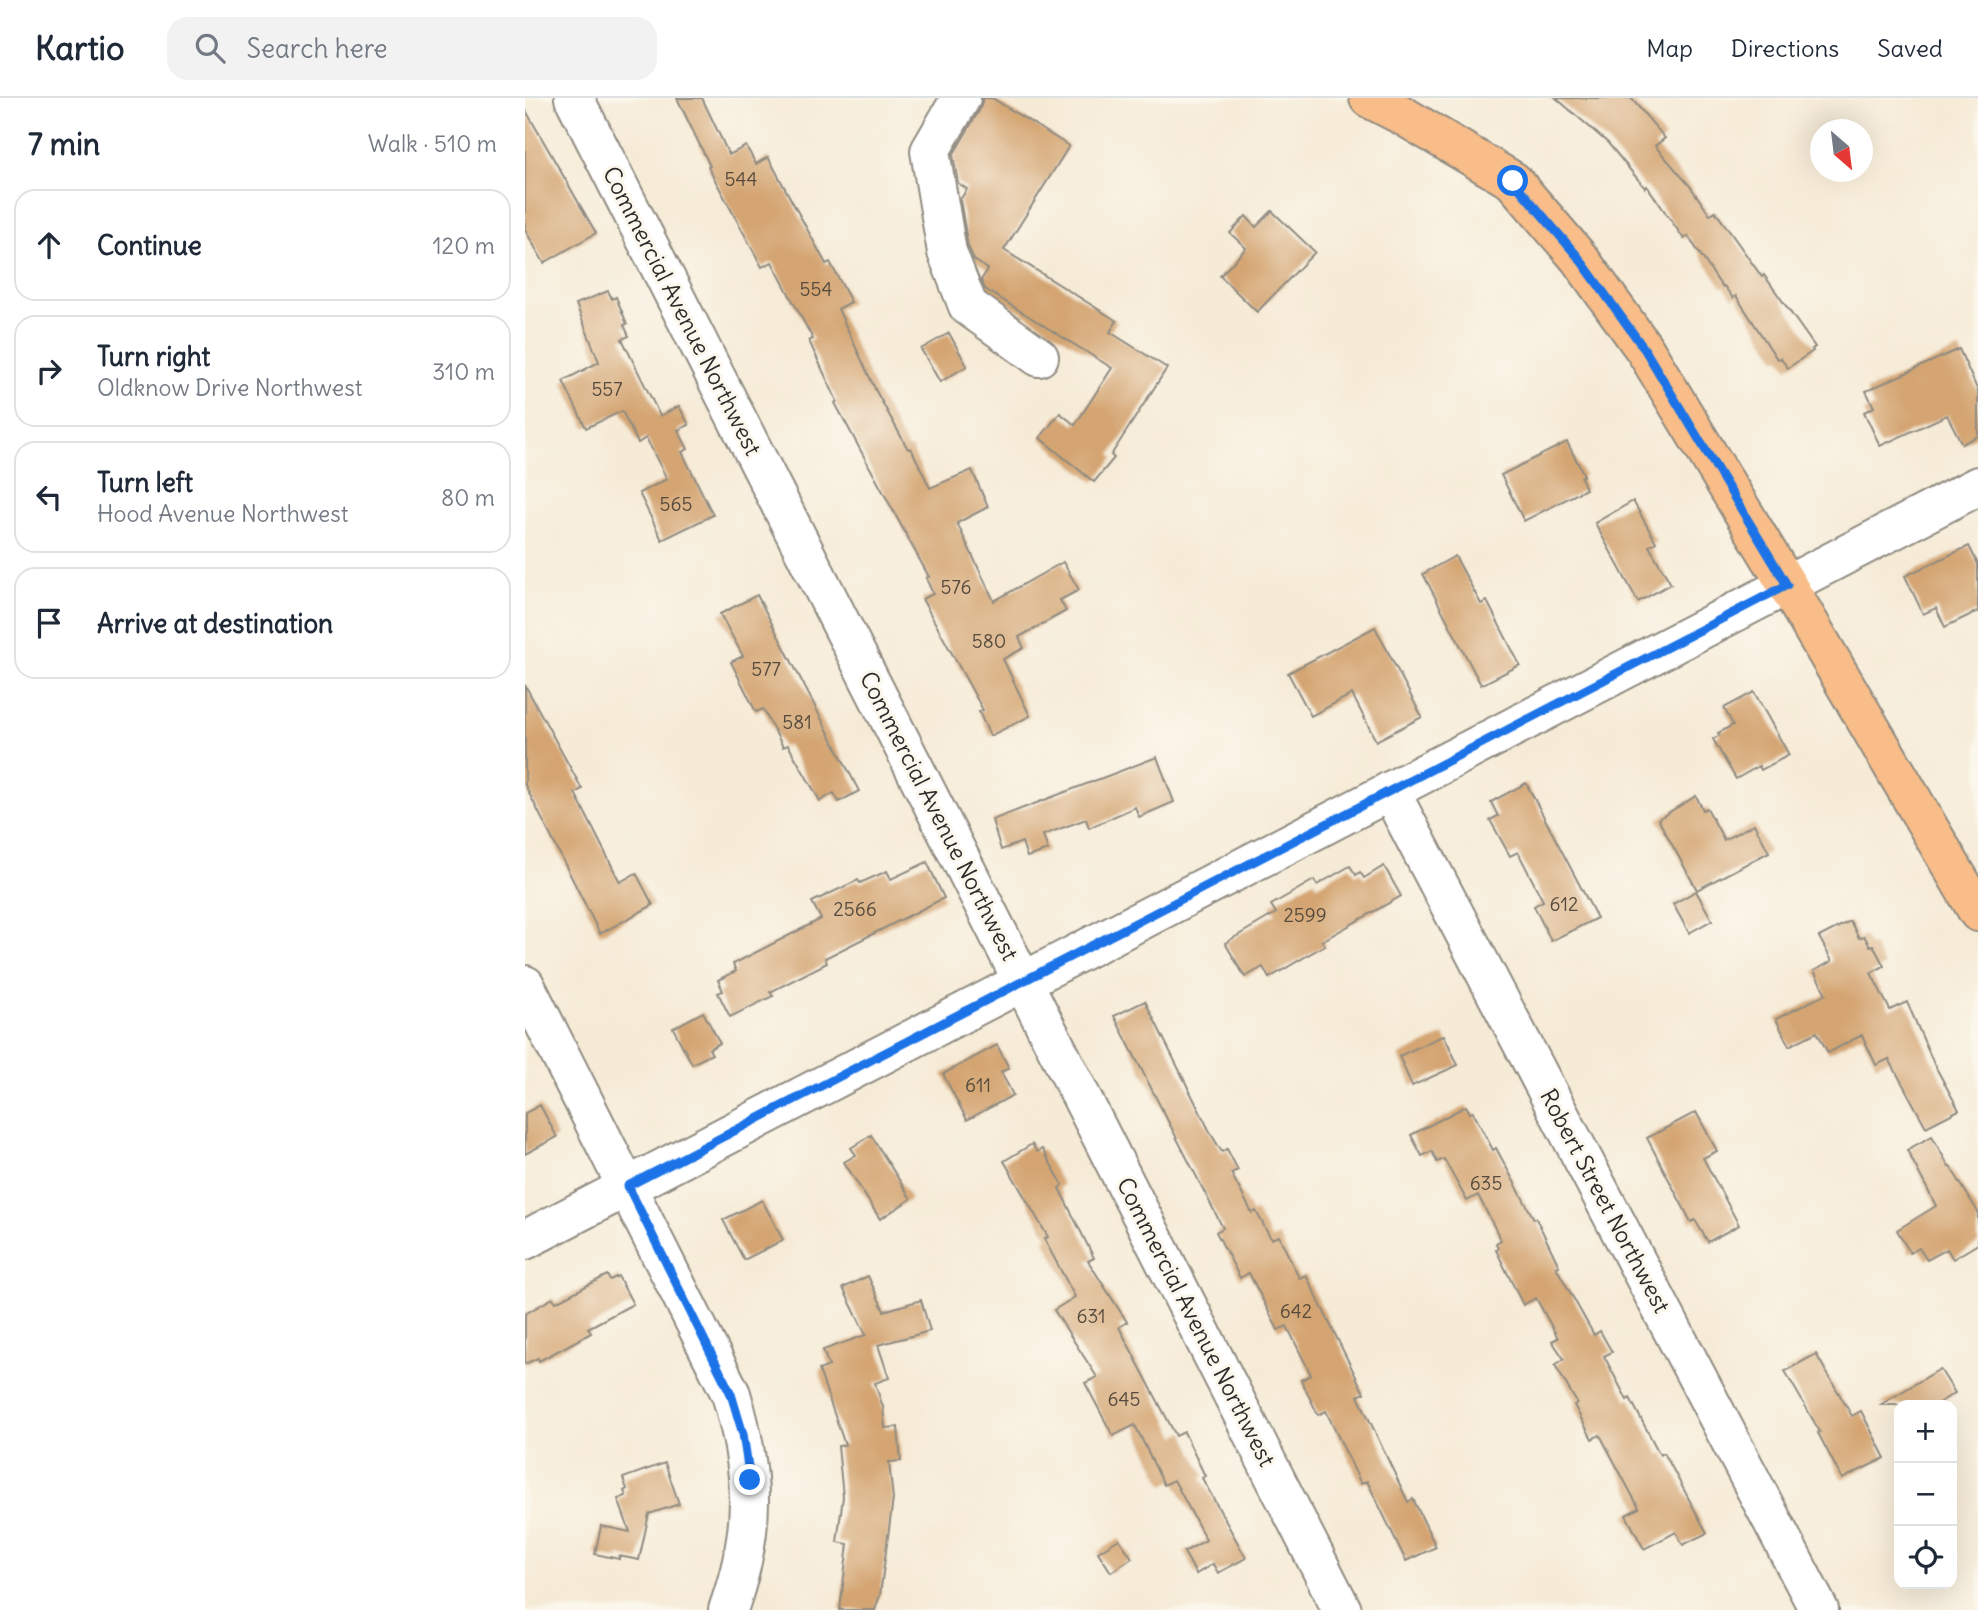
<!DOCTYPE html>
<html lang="en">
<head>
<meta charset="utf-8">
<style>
  :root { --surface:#fff; --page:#f2f2f3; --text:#1f2937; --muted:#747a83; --line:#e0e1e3 }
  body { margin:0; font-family:Delius,sans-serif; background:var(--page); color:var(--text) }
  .controls { position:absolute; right:21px; bottom:21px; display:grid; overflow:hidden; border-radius:14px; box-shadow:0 7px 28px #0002 }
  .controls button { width:63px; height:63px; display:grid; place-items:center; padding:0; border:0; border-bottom:2px solid var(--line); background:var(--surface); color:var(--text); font:35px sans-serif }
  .compass { position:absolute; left:1285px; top:21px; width:63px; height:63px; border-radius:50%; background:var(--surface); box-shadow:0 7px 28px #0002; rotate:152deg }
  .stop { position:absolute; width:21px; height:21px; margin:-16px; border:5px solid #1a73e8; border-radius:50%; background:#fff }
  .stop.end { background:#1a73e8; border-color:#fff; box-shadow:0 2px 7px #0008 }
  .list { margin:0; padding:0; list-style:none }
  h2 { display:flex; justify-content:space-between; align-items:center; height:91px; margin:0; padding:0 28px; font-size:30px }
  h2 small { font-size:23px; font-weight:400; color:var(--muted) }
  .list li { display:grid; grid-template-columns:46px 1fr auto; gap:21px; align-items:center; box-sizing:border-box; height:112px; margin:0 14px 14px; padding:0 14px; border:2px solid var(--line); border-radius:21px }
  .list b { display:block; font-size:26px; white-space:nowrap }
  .list p { margin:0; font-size:23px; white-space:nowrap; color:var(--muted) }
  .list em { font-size:23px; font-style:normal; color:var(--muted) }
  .icon { flex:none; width:38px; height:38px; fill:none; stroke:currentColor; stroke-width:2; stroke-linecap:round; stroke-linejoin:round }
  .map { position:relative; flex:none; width:1453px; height:1512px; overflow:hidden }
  header { display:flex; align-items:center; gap:42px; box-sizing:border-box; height:98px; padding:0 35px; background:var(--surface); border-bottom:2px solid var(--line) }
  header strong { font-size:33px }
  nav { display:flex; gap:38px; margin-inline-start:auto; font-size:24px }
  .search { width:490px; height:63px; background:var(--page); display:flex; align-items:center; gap:18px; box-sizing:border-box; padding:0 24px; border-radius:21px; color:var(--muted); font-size:26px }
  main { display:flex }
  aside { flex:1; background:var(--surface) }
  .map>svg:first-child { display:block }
  .building { fill:#d4a572 }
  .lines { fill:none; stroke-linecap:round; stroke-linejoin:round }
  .minor-casing { stroke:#908b81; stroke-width:42 }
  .major-casing { stroke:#908b81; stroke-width:42 }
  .minor { stroke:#fff; stroke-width:38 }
  .major { stroke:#f8bd88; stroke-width:38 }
  .route { stroke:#1a73e8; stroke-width:9 }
  .labels { text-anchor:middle; stroke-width:6; stroke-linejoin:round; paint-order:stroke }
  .number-label { font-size:19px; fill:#554a3d }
  .street-label { font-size:23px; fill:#2b2b2b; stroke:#fbf7ec }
</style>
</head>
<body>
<header>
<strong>Kartio</strong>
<div class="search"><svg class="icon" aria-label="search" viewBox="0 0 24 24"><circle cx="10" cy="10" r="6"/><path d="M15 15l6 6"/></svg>Search here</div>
<nav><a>Map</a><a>Directions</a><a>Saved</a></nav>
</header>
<main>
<aside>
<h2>7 min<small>Walk · 510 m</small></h2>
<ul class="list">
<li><svg class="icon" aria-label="ahead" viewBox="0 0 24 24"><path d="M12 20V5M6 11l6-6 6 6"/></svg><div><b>Continue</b></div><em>120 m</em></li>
<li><svg class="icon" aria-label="right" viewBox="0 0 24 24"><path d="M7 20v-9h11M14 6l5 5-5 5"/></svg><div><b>Turn right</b><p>Oldknow Drive Northwest</p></div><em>310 m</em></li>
<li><svg class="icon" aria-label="left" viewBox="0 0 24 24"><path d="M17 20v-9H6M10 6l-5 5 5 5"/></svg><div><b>Turn left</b><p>Hood Avenue Northwest</p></div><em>80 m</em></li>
<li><svg class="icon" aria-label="arrive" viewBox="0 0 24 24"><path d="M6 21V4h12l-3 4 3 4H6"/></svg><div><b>Arrive at destination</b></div></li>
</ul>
</aside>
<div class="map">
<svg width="1453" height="1512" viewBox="0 0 1453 1512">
  <rect width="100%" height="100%" fill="#fbf7ec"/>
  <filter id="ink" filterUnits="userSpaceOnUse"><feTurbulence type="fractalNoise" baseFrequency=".0143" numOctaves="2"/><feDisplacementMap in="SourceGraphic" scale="14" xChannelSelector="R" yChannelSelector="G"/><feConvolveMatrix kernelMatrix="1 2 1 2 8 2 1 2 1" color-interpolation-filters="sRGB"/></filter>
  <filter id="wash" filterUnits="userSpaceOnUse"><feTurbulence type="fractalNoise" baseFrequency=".00686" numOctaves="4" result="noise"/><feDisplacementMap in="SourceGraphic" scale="28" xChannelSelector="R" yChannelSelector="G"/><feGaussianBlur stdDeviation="1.57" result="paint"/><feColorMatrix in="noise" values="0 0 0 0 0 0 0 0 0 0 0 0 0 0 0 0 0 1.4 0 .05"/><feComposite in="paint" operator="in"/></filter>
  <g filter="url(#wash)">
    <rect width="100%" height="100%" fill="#f6ebd7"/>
    <g id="blocks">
      <g class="building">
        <path d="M152,0H177L204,57L221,48L231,66L243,59L301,166L305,164L326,204L313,211L351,293L383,351L386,350L405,390L447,372L463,409L432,425L469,503L538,464L554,492L535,502L541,513L494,539L499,550L478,561L505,618L465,638L454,614L458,612L397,501L408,496L401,480L404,479L310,305L312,303L284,243L288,241L247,164L237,169L183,69L185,68Z"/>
        <path d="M458,0H467L544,48L479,152L592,223L585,234L642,270L586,357L589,360L569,384L515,340L535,315L550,327L587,270L460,191L456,182L463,171L449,162L443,148L435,102L442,91L433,85L428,57L455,11Z"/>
        <path d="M1031,0H1106L1140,40L1130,48L1165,88L1185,117L1190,113L1237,179L1239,177L1290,249L1287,251L1288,253L1263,270L1255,260L1252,261L1211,198L1208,200L1199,188L1197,189L1163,138L1159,141L1122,88L1120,90L1083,45Z"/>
        <path d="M0,11L71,135L19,165L0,132Z"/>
        <path d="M747,113L790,154L732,214L695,178L721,150L705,135L721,118L731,129Z"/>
        <path d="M83,193L87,201L91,199L102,226L99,227L104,238L97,241L135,318L154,308L164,327L153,332L163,351L157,354L188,417L137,442L114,395L142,381L121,340L113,345L97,313L61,330L38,283L74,264L51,206Z"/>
        <path d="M424,235L442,268L415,284L396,251Z"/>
        <path d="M1434,251L1453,293V338L1437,346L1422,317L1355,348L1339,314L1349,309L1341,293Z"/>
        <path d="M1042,344L1059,377L1056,379L1061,391L999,423L976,377Z"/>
        <path d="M1108,403L1131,444L1124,448L1146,486L1113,504L1070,425Z"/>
        <path d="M1444,448L1453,466V513L1420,529L1411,510L1398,516L1380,478Z"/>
        <path d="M930,458L956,506L962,503L995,567L956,587L898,476Z"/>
        <path d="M232,497L334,693L314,704L309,695L295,703L263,647L258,649L238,611L231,614L206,564L218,558L195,516Z"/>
        <path d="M850,529L897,619L851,643L827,596L786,618L763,575Z"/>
        <path d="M0,587L57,691L50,695L95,784L111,775L128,807L75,836L0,687Z"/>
        <path d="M1229,594L1264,657L1236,672L1234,668L1211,681L1188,641L1195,637L1193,635L1208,627L1199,610Z"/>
        <path d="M632,659L649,704L614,719L610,709L564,730L561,721L518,737L523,752L502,759L497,744L476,752L467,722Z"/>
        <path d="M1001,685L1072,820L1026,843L1009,808L1018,803L993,754L985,758L965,722L973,718L966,704Z"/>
        <path d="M1171,698L1178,712L1182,710L1199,742L1229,726L1244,754L1172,792L1133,721Z"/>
        <path d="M402,764L419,800L300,860L302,865L245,894L248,898L205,919L193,895L198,893L193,882L211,873L208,866L296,821L287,804L333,782L335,785L362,773L366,781Z"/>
        <path d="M825,768L831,777L835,774L839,780L859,768L876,798L797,843L800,847L744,880L738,869L720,879L700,845L751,815L746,807L789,782L792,787Z"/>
        <path d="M1171,793L1187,822L1164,835L1148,806Z"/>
        <path d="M1325,823L1334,840L1339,838L1345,848L1348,847L1359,868L1346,875L1365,912L1382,904L1409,966L1434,1012L1401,1029L1364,961L1351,967L1337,937L1303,955L1292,934L1264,948L1251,921L1301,896L1289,873L1307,863L1294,839Z"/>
        <path d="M620,903L686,1036L697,1054L702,1051L713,1072L706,1075L727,1115L731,1113L746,1141L754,1138L774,1180L781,1177L839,1295L833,1298L883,1404L888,1401L911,1449L881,1463L842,1383L836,1386L801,1313L793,1317L776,1282L786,1277L762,1228L753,1232L724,1175L715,1180L691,1134L698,1130L589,918Z"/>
        <path d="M178,914L195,945L184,951L187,956L167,966L148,930Z"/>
        <path d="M919,937L933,967L887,988L874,958Z"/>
        <path d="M472,947L484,970L476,974L488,997L442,1022L418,976Z"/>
        <path d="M15,1007L32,1039L0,1056V1015Z"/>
        <path d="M941,1008L945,1015L948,1014L968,1052L971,1050L1009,1121L1011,1120L1034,1168L1031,1169L1069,1237L1075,1233L1087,1254L1079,1258L1102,1302L1105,1300L1135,1357L1139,1355L1143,1362L1182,1435L1158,1447L1151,1434L1119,1451L1101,1417L1114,1410L1075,1337L1067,1341L1049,1307L1052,1305L1030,1267L1039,1261L1027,1243L1033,1240L1011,1200L998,1207L971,1152L973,1151L971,1145L976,1142L953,1097L942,1103L919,1061L912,1064L907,1053L897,1058L886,1037Z"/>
        <path d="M1171,1014L1192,1053L1178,1060L1214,1127L1183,1144L1170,1122L1166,1124L1122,1040Z"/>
        <path d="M346,1037L386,1101L355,1121L319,1064L331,1057L326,1050Z"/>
        <path d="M1407,1038L1424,1069L1425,1068L1453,1114V1146L1428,1161L1422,1151L1402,1162L1394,1150L1385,1155L1372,1132L1411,1108L1382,1052Z"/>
        <path d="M507,1046L512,1054L517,1051L538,1087L534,1090L569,1160L563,1163L602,1224L594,1229L651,1338L659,1334L680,1378L677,1380L721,1460L693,1475L688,1466L671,1476L659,1454L681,1442L649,1382L639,1387L610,1327L588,1338L560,1285L572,1279L529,1212L550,1199L519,1141L523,1139L479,1063Z"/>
        <path d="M237,1102L258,1142L219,1162L198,1122Z"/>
        <path d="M82,1177L85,1182L93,1178L108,1206L63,1230L66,1235L14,1263L13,1260L0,1266V1216L28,1200L31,1204Z"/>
        <path d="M343,1178L359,1213L396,1202L405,1233L353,1247L364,1280L350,1285L358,1309L360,1330L373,1329L376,1363L364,1364L368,1401L355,1497L350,1512H315L323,1446L312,1444L318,1399L313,1348L320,1347L294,1272L304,1268L298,1252L341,1237L318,1190Z"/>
        <path d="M1291,1256L1327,1318L1336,1313L1360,1360L1317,1381L1293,1335L1295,1334L1260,1273Z"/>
        <path d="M1415,1271L1430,1295L1410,1307H1355Z"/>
        <path d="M140,1365L154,1406L124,1416L114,1462L94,1458V1461L70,1456L76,1428L105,1434L93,1401L101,1398L99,1393L102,1391L98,1380Z"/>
        <path d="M594,1441L607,1460L586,1474L573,1454Z"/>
      </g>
    </g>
  </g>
  <g filter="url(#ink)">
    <use href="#blocks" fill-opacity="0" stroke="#908b81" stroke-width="2"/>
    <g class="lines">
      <defs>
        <g id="minor">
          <path d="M49,0L817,1512"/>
          <path d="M436,0L405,53L422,154L443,208L514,259"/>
          <path d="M865,693L1294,1512"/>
          <path d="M0,887L206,1296C230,1375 231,1433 203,1512"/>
          <path d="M0,1142L1453,388"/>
        </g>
        <path id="major" d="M844,0L875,16L988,83L1054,160L1120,252L1262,487L1453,814"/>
      </defs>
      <use href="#minor" class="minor-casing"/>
      <use href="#major" class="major-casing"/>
      <use href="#minor" class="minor"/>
      <use href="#major" class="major"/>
    </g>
  </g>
  <g class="lines" filter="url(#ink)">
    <path class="route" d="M225,1382L218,1336L206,1296L103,1088L1262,487L1120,252L1054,160L988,83"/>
  </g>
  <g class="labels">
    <g class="number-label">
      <text x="216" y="88">544</text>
      <text x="291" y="198">554</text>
      <text x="82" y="298">557</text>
      <text x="151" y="413">565</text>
      <text x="431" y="496">576</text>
      <text x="464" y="550">580</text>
      <text x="241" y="578">577</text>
      <text x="272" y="631">581</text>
      <text x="1039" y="813">612</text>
      <text x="330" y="818">2566</text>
      <text x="780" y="824">2599</text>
      <text x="453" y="994">611</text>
      <text x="961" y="1092">635</text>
      <text x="771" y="1220">642</text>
      <text x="566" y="1225">631</text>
      <text x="599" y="1308">645</text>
    </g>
    <g class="street-label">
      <text transform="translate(157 213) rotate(63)" y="8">Commercial Avenue Northwest</text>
      <text transform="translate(414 718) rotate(63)" y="8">Commercial Avenue Northwest</text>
      <text transform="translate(1080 1103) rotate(62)" y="8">Robert Street Northwest</text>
      <text transform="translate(671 1224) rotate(63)" y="8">Commercial Avenue Northwest</text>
    </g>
  </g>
</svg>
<div class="controls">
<button>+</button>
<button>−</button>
<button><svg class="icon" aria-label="locate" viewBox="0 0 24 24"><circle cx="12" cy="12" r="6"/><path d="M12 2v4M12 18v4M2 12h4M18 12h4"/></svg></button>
</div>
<svg class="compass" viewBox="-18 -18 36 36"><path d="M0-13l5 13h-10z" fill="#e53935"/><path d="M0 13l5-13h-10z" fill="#747a83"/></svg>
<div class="stop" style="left:988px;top:83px"></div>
<div class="stop end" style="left:225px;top:1382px"></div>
</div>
</main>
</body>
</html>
